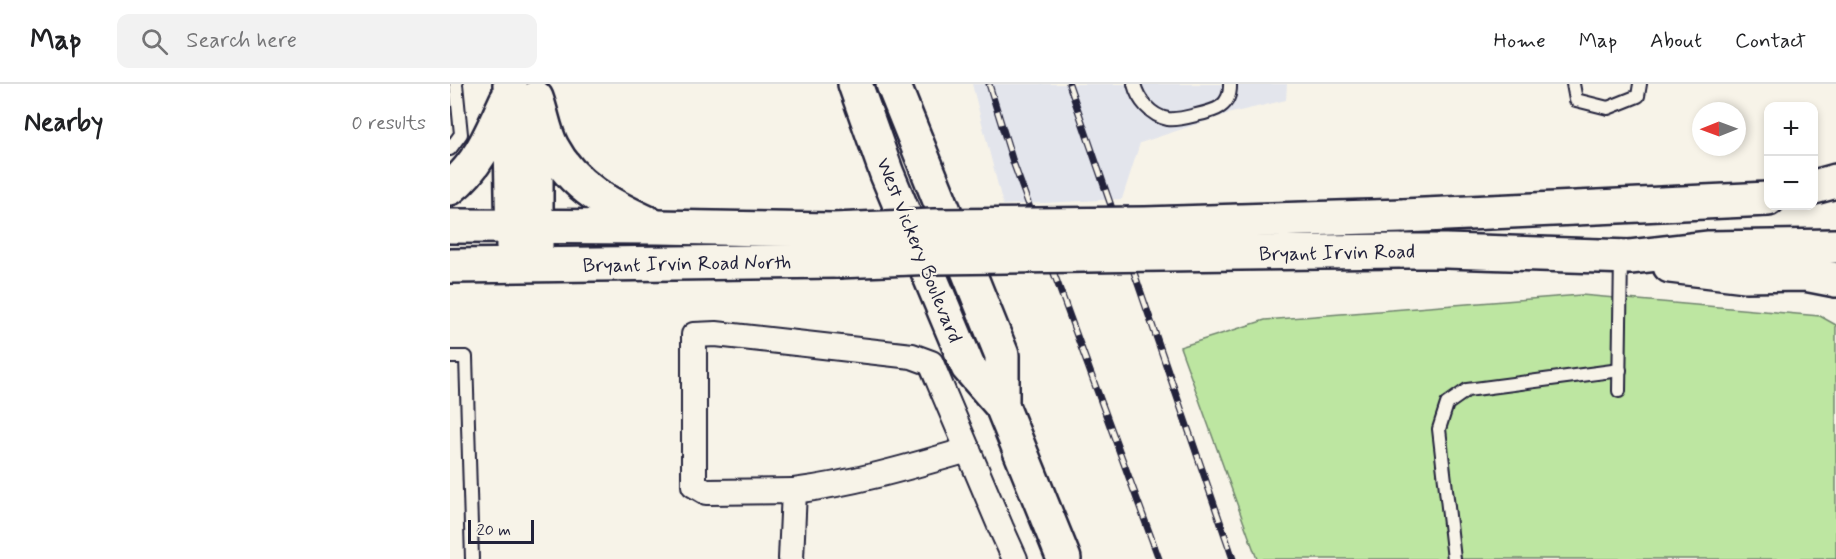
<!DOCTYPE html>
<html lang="en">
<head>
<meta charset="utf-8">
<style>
  :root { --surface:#fff; --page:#f2f2f2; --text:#202124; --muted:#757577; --line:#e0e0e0 }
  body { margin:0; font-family:Mynerve,sans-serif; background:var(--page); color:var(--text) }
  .controls { position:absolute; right:18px; top:18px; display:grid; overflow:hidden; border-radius:12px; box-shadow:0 3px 9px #0003 }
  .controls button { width:54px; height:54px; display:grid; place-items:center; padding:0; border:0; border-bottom:2px solid var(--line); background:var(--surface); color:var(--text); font:30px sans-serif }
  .compass { position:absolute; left:1242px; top:18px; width:54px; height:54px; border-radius:50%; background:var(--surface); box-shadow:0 3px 9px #0003; rotate:269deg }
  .scale { position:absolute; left:18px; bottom:15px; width:66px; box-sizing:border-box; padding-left:6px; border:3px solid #22223b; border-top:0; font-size:16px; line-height:21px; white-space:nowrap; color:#22223b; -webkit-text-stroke:4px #f7f3e8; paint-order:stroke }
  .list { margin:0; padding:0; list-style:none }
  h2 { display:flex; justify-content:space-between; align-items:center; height:78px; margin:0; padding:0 24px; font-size:26px }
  h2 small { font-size:20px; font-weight:400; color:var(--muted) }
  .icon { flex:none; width:33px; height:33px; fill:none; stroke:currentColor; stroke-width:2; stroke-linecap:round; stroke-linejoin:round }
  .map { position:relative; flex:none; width:1386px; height:475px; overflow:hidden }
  header { display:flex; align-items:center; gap:36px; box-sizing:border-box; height:84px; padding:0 30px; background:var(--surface); border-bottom:2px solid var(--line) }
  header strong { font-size:28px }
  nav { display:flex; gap:33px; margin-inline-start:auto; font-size:21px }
  .search { width:420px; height:54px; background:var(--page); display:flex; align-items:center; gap:15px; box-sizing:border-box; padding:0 21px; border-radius:12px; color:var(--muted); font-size:22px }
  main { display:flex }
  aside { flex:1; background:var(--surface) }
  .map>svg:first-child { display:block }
  .built { fill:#e3e5ec }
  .green { fill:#bde6a1; stroke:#70846e; stroke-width:1.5 }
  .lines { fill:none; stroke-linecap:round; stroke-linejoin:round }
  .lane-casing { stroke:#22223b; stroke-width:16 }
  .street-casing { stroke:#22223b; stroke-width:28 }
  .secondary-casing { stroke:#22223b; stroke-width:38 }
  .lane { stroke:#f7f3e8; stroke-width:12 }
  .street { stroke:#f7f3e8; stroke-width:24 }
  .secondary { stroke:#f7f3e8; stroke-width:33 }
  .rail-casing { stroke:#22223b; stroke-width:7 }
  .rail { stroke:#f7f3e8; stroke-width:4.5; stroke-dasharray:14; stroke-linecap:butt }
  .secondary-bridge-casing { stroke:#22223b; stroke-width:38; stroke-linecap:butt }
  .secondary-bridge { stroke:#f7f3e8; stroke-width:33 }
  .labels { text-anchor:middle; stroke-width:4.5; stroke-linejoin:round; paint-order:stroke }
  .street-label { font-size:20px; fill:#22223b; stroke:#f7f3e8 }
</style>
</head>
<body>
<header>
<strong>Map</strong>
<div class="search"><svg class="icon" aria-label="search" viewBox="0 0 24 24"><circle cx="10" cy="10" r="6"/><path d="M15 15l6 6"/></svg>Search here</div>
<nav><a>Home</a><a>Map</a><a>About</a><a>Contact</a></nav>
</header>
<main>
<aside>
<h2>Nearby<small>0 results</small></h2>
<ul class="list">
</ul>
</aside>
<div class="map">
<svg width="1386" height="475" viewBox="0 0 1386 475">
  <rect width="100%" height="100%" fill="#f7f3e8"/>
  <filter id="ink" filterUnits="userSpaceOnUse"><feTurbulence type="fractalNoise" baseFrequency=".0167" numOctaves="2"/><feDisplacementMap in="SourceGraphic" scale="12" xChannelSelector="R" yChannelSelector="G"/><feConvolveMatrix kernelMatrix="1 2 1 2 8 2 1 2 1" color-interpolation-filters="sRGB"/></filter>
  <g filter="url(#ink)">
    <path class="built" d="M522,0H837L836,16L777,30L690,59L672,115L553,121Z"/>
    <path class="green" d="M1131,211L1370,232L1386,241V475H807L730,263L815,236Z"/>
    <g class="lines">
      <defs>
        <g id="lane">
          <path d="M684,0C688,16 701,32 718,35C727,36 738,33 746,31C765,27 781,23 780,0"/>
          <path d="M1123,0L1126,16L1158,24L1188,12L1190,0"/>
          <path d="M0,65L11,50L6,0"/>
          <path d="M0,273H16L22,475"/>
          <path d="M1169,307L1171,173"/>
          <path d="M1004,475L989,345L997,320L1017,306L1170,286"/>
        </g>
        <g id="street">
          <path d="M344,407C405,399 459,383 518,366"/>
          <path d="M341,475L344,407L256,408L244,401V251L266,250L462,272L481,279L551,444L565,475"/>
        </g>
        <g id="secondary">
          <path d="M60,0L63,163"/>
          <path d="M405,0L437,90L518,283L552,322L614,475"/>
          <path d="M443,0L552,271V322"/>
          <path d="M86,14C92,30 94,48 102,63C123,103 161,122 200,140"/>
          <path d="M86,35V164"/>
          <path d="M1364,103L1386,97"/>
          <path d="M0,104C29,81 41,50 56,17"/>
          <path d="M953,132L1318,115"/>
          <path d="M0,142L207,143L383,146"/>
          <path d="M950,167H996L1180,173L1259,164L1386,162"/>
          <path d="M0,182L387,177"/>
          <path d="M1220,182L1296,191L1355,190L1386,196"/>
        </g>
      </defs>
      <use href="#lane" class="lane-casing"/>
      <use href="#street" class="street-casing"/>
      <use href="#secondary" class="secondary-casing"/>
      <use href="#lane" class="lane"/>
      <use href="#street" class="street"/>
      <use href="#secondary" class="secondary"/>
      <defs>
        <g id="rail">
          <path d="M539,0L563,78L709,475"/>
          <path d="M619,0L783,475"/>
        </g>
      </defs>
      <use href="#rail" class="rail-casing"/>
      <use href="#rail" class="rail"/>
      <defs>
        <g id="secondary-bridge">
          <path d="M383,146L484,142L695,140L953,132"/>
          <path d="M387,177L486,173L950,167"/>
        </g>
      </defs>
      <use href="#secondary-bridge" class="secondary-bridge-casing"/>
      <use href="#secondary-bridge" class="secondary-bridge"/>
    </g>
  </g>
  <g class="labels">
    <g class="street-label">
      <text transform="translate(470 166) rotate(68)" y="7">West Vickery Boulevard</text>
      <text transform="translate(887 168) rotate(-1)" y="7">Bryant Irvin Road</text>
      <text transform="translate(237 179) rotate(-1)" y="7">Bryant Irvin Road North</text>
    </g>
  </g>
</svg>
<div class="controls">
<button>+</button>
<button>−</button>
</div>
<svg class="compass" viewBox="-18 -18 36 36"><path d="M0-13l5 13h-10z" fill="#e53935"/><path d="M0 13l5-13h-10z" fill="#757577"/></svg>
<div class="scale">20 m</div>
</div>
</main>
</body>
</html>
